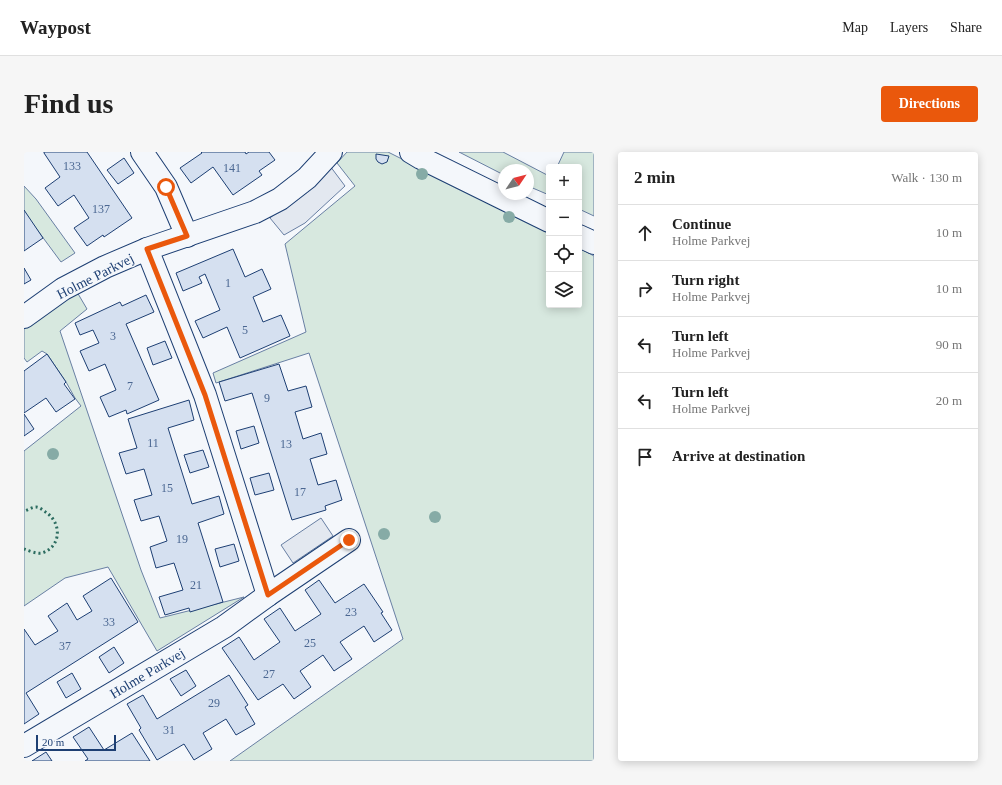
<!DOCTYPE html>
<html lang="en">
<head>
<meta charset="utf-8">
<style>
  :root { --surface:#fff; --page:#f6f6f6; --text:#222; --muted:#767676; --line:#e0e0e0; --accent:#ea580c }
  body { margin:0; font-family:"Times New Roman",serif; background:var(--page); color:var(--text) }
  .controls { position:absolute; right:12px; top:12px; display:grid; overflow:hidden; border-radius:4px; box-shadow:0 2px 10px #0003 }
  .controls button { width:36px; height:36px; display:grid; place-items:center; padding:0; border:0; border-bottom:1px solid var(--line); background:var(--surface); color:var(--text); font:20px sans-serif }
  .compass { position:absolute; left:474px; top:12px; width:36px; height:36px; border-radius:50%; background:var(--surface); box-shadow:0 2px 10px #0003; rotate:55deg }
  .scale { position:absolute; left:12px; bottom:10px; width:80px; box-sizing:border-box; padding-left:4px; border:2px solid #1d3f73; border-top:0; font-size:11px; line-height:14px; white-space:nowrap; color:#1d3f73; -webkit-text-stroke:3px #f4f7fb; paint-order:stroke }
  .stop { position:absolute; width:12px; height:12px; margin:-9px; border:3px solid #ea580c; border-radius:50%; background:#fff }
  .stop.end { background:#ea580c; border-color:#fff; box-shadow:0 1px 4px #0008 }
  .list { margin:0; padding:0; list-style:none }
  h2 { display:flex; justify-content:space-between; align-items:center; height:52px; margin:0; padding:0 16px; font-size:17px }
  h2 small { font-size:13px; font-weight:400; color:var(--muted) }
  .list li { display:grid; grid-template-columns:26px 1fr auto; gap:12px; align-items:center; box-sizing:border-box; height:56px; padding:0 16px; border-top:1px solid var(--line) }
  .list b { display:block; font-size:15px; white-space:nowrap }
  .list p { margin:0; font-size:13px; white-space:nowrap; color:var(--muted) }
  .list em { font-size:13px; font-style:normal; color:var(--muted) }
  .icon { flex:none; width:22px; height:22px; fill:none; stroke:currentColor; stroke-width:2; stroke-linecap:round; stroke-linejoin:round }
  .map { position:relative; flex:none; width:570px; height:609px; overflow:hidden; border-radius:4px }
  header { display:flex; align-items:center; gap:24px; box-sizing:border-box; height:56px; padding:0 20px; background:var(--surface); border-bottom:1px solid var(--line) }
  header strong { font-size:19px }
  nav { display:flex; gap:22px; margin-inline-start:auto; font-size:14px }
  .intro { display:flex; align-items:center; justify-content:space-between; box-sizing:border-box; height:96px; padding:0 24px }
  h1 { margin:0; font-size:28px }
  .button { padding:10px 18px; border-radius:4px; background:var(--accent); color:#fff; font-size:14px; font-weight:700 }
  main { display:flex; gap:24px; padding:0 24px }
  aside { flex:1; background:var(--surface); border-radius:4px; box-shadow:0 2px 10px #0003 }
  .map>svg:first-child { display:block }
  .green { fill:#d7e8df; stroke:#687fa3 }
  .parking { fill:#e3e8f0; stroke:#687fa3 }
  .building { fill:#d5e0f0; stroke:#1d3f73 }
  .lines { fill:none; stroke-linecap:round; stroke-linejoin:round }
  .minor-casing { stroke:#1d3f73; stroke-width:24 }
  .tertiary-casing { stroke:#1d3f73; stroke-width:24 }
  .minor { stroke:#f4f7fb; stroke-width:22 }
  .tertiary { stroke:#f4f7fb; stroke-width:22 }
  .hedge { stroke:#2c6c60; stroke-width:3; stroke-dasharray:2 3; stroke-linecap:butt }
  .tree { fill:#86aba6 }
  .route { stroke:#ea580c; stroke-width:5 }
  .labels { text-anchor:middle; stroke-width:3; stroke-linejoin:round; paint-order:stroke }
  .number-label { font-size:12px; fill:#4b6792 }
  .street-label { font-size:14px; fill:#1d3f73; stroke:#f4f7fb }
</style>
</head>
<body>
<header>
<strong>Waypost</strong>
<nav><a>Map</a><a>Layers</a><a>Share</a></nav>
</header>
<div class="intro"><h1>Find us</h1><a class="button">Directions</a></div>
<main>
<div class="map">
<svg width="570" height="609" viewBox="0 0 570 609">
  <rect width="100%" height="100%" fill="#f4f7fb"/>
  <g class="green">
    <path d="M323,0H364L525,81V153H555V96L570,104V609H206L379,487L285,201L192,231L189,221L282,180L261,92L331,34L313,11Z"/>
    <path d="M435,0H479L525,24V43L504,34V18H480V23Z"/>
    <path d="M540,0H570V64L555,57V15H533Z"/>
    <path d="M0,34L12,47L51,101L37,110L0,60Z"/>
    <path d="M53,140L63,157L36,179L117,418L136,466L220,445L133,499L84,415L41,426L0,454V299L57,254L51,246L42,230L23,202L18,199L3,210L0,206V177Z"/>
  </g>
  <g class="parking">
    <path d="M306,14L321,34L281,71L260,83L246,66Z"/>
    <path d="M297,366L309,384L269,411L257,393Z"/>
  </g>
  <g class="building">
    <path d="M20,0H63L108,66L80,85L79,83L63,94L50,76L65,66L50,43L34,54L21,36L36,25L20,1Z"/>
    <path d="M177,0H221L222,2L225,0H245L251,8L235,19L238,23L209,43L189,15L167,31L156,16L178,1Z"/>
    <path d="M352,2L365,4L363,10L358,12L354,10L352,7Z"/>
    <path d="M100,6L110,21L94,32L83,18Z"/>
    <path d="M0,58L19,86L0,99Z"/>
    <path d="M209,97L221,125L238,117L247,137L229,145L239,170L257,163L266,184L216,206L203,175L179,186L171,169L196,158L181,122L175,125L178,131L159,139L152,121Z"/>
    <path d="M0,116L7,128L0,132Z"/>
    <path d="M122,143L130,160L102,172L135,248L103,262L102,258L85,265L76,245L92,238L81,212L65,219L56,199L75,191L69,178L56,183L51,171L96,150L98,154Z"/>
    <path d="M141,189L148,206L129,213L123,196Z"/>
    <path d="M23,202L42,230L40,232L51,247L32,260L22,246L0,261V219Z"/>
    <path d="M255,212L264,239L282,234L288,255L271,260L279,287L297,281L303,302L286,307L294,333L312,328L318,348L301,354L302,358L268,368L228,241L201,249L195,230Z"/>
    <path d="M165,248L170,268L144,276L168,352L195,344L200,362L174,371L199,450L166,460L165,456L141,463L135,445L159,438L150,411L132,416L126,395L143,389L135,364L117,369L110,348L128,343L120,317L102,322L95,301L113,296L104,267Z"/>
    <path d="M0,262L10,277L0,284Z"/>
    <path d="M230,274L235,291L217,297L212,279Z"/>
    <path d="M179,298L185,315L166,321L160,303Z"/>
    <path d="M245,321L250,338L231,343L226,326Z"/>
    <path d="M210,392L215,409L196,415L191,397Z"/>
    <path d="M87,426L114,470L2,541L15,562L0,572V477L11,493L34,479L24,464L43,451L53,468L68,459L59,444Z"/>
    <path d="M295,428L311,451L340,432L359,460L357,461L368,478L350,490L340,474L316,490L328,507L310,519L299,503L276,519L287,535L270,547L259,532L234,548L198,496L215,485L230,508L256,490L240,467L256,456L271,479L297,462L281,438Z"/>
    <path d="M90,495L100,511L85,521L75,505Z"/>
    <path d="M162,518L172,534L157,544L146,527Z"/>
    <path d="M48,521L57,537L42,546L33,530Z"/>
    <path d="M205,523L224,553L221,555L231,572L212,583L202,567L179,581L188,597L170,608L160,592L133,608L115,578L117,576L103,552L119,543L133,567Z"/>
    <path d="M65,575L80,598L108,581L126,609H61L64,607L49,585Z"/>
    <path d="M22,600L28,609H8Z"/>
  </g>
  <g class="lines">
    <defs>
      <g id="minor">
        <path d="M118,0L142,35L163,84"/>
        <path d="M123,97L181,243L244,443"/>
        <path d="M0,165L39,137L81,115L123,97L231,60L256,47L283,26L307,0"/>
        <path d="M0,594L200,475L244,443L325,388"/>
      </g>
      <g id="tertiary">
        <path d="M387,0L397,6L525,69"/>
        <path d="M555,84L570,91"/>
      </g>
    </defs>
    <use href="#minor" class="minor-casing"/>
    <use href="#tertiary" class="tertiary-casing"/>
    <use href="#minor" class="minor"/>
    <use href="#tertiary" class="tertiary"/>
    <path class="hedge" d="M0,397C5,399 13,402 18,401C37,395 38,372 23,361C20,359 16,355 12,355C8,355 4,358 0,359"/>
  </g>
  <g class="tree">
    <circle cx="398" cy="22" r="6"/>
    <circle cx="485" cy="65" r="6"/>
    <circle cx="29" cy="302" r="6"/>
    <circle cx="411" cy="365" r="6"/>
    <circle cx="360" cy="382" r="6"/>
  </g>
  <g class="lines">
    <path class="route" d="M142,35L163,84L123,97L181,243L244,443L325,388"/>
  </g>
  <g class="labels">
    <g class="number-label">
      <text x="48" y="18">133</text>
      <text x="208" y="20">141</text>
      <text x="77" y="61">137</text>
      <text x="204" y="135">1</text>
      <text x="221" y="182">5</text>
      <text x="89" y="188">3</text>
      <text x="106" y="238">7</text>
      <text x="243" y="250">9</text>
      <text x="129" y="295">11</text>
      <text x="262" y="296">13</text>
      <text x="143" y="340">15</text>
      <text x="276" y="344">17</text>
      <text x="158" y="391">19</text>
      <text x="172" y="437">21</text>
      <text x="327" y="464">23</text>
      <text x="85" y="474">33</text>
      <text x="286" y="495">25</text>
      <text x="41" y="498">37</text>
      <text x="245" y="526">27</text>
      <text x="190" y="555">29</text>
      <text x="145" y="582">31</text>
    </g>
    <g class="street-label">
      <text transform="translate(71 124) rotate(-27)" y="5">Holme Parkvej</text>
      <text transform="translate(123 521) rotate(-31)" y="5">Holme Parkvej</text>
    </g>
  </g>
</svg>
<div class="controls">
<button>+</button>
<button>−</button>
<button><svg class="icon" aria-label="locate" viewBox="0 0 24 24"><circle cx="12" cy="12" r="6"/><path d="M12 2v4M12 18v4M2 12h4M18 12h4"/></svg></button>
<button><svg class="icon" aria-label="layers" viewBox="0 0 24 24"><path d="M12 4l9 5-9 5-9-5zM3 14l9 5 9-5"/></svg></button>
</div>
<svg class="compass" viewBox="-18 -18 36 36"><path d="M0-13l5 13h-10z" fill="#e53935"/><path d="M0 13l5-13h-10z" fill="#767676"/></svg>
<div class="scale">20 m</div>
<div class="stop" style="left:142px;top:35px"></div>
<div class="stop end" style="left:325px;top:388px"></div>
</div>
<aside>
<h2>2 min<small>Walk · 130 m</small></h2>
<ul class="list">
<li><svg class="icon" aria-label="ahead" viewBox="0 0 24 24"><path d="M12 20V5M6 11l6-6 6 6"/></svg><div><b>Continue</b><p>Holme Parkvej</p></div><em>10 m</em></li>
<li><svg class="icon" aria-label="right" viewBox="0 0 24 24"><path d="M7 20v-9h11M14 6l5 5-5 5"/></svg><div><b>Turn right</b><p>Holme Parkvej</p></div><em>10 m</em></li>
<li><svg class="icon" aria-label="left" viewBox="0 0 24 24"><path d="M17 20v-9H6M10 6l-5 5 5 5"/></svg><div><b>Turn left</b><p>Holme Parkvej</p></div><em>90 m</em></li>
<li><svg class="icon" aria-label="left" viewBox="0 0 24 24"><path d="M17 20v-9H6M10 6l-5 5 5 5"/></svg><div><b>Turn left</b><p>Holme Parkvej</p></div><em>20 m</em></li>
<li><svg class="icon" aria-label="arrive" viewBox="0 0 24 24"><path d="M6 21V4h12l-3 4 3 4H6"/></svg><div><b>Arrive at destination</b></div></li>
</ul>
</aside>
</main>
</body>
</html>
